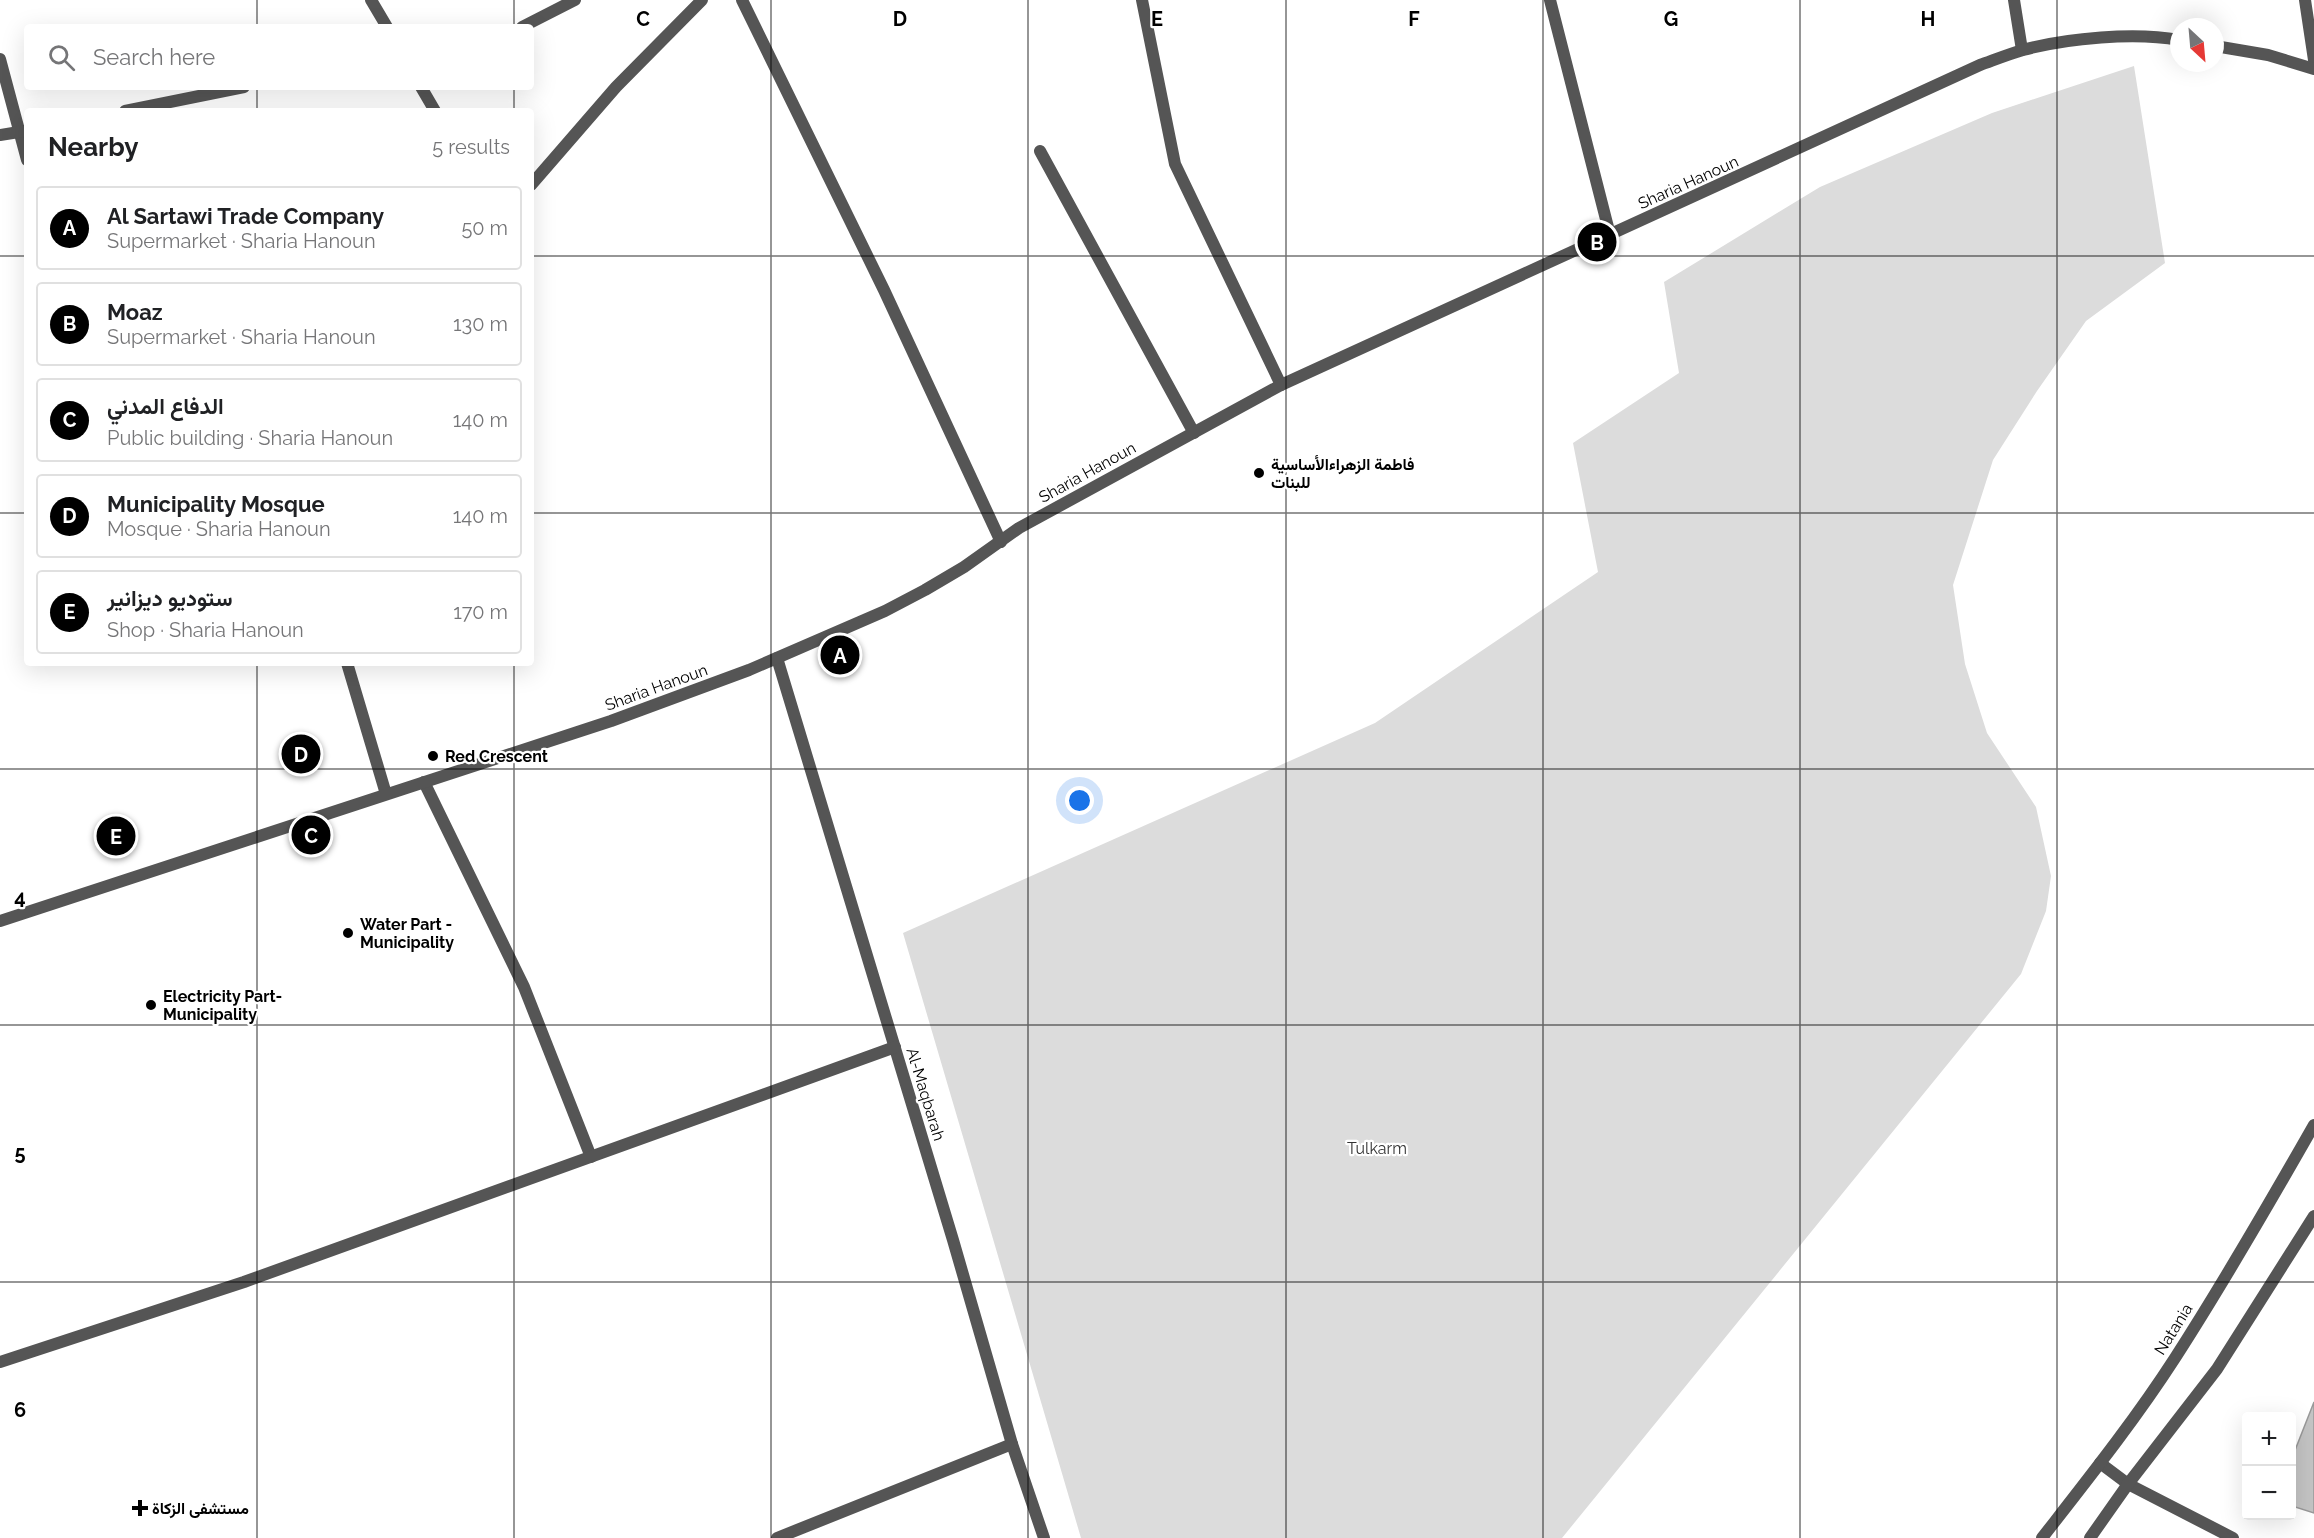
<!DOCTYPE html>
<html lang="en">
<head>
<meta charset="utf-8">
<style>
  :root { --surface:#fff; --page:#f6f6f6; --text:#202124; --muted:#757577; --line:#e0e0e0; --accent:#000 }
  body { margin:0; font-family:Raleway,Vazirmatn,sans-serif; background:var(--page); color:var(--text) }
  .controls { position:absolute; right:18px; bottom:18px; display:grid; overflow:hidden; border-radius:6px; box-shadow:0 6px 24px #0002 }
  .controls button { width:54px; height:54px; display:grid; place-items:center; padding:0; border:0; border-bottom:2px solid var(--line); background:var(--surface); color:var(--text); font:30px sans-serif }
  .compass { position:absolute; left:2170px; top:18px; width:54px; height:54px; border-radius:50%; background:var(--surface); box-shadow:0 6px 24px #0002; rotate:154deg }
  .you { position:absolute; left:1080px; top:801px; width:21px; height:21px; margin:-15px; border:4px solid #fff; border-radius:50%; background:#1a73e8; box-shadow:0 0 0 9px #1a73e833 }
  .badge { display:grid; place-items:center; width:39px; height:39px; border-radius:50%; background:var(--accent); color:#fff; font-size:20px; font-weight:700 }
  .pin { position:absolute; translate:-50% -50%; border:3px solid #fff; box-shadow:0 2px 6px #0006 }
  .list { margin:0; padding:0; list-style:none }
  h2 { display:flex; justify-content:space-between; align-items:center; height:78px; margin:0; padding:0 24px; font-size:26px }
  h2 small { font-size:20px; font-weight:400; color:var(--muted) }
  .list li { display:grid; grid-template-columns:39px 1fr auto; gap:18px; align-items:center; box-sizing:border-box; height:84px; margin:0 12px 12px; padding:0 12px; border:2px solid var(--line); border-radius:6px }
  .list b { display:block; font-size:22px; white-space:nowrap }
  .list p { margin:0; font-size:20px; white-space:nowrap; color:var(--muted) }
  .list em { font-size:20px; font-style:normal; color:var(--muted) }
  .icon { flex:none; width:33px; height:33px; fill:none; stroke:currentColor; stroke-width:2; stroke-linecap:round; stroke-linejoin:round }
  .map { position:relative; flex:none; width:2314px; height:1538px; overflow:hidden }
  .search { position:absolute; background:var(--surface); box-shadow:0 6px 24px #0002; left:24px; top:24px; width:510px; height:66px; display:flex; align-items:center; gap:15px; box-sizing:border-box; padding:0 21px; border-radius:6px; color:var(--muted); font-size:22px }
  .panel { position:absolute; background:var(--surface); box-shadow:0 6px 24px #0002; left:24px; top:108px; width:510px; height:558px; border-radius:6px }
  .map>svg:first-child { display:block }
  .green { fill:#dcdcdc }
  .building { fill:#c4c4c4; stroke:#999; stroke-width:1.5 }
  .lines { fill:none; stroke-linecap:round; stroke-linejoin:round }
  .minor { stroke:#555; stroke-width:12 }
  .tertiary { stroke:#555; stroke-width:12 }
  .grid { fill:none; stroke:#000; stroke-width:1.5; stroke-opacity:0.55 }
  .poi-dot { fill:#000; stroke:#fff; stroke-width:2 }
  .labels { text-anchor:middle; stroke-width:4.5; stroke-linejoin:round; paint-order:stroke }
  .street-label { font-size:16px; fill:#000; stroke:#fff }
  .poi-label { font-size:16px; font-weight:bold; fill:#000; stroke:#fff; text-anchor:start }
  .park-label { font-size:16px; fill:#333; stroke:#fff }
  .grid-label { font-size:20px; text-anchor:middle; font-weight:bold; fill:#000; stroke:#fff; stroke-width:4.5; stroke-linejoin:round; paint-order:stroke }
</style>
</head>
<body>
<div class="map">
<svg width="2314" height="1538" viewBox="0 0 2314 1538">
  <rect width="100%" height="100%" fill="#fff"/>
  <path class="green" d="M2134,66L2165,263L2086,321L2037,391L1993,460L1953,585L1965,664L1987,733L2036,807L2051,876L2046,911L2021,974L1562,1538H1081L903,933L1375,723L1598,572L1573,443L1679,373L1664,282L1820,187L1992,113Z"/>
  <path class="building" d="M2314,1402V1513L2292,1506V1458Z"/>
  <g class="lines">
    <g class="minor">
      <path d="M371,0L387,27"/>
      <path d="M742,0L884,290L1001,542"/>
      <path d="M1142,0L1175,164L1281,385"/>
      <path d="M1550,0L1610,235"/>
      <path d="M2014,0L2022,50"/>
      <path d="M2305,0L2314,60"/>
      <path d="M522,27L575,0"/>
      <path d="M0,59L27,160"/>
      <path d="M421,87L435,111"/>
      <path d="M125,111L244,87"/>
      <path d="M0,135L25,131"/>
      <path d="M1040,151L1194,433"/>
      <path d="M531,185L616,87L702,0"/>
      <path d="M777,658L953,1240L1012,1444L1044,1538"/>
      <path d="M347,663L386,794"/>
      <path d="M424,782L524,987L591,1157"/>
      <path d="M0,1362L244,1282L895,1047"/>
      <path d="M2100,1463L2128,1484L2233,1538"/>
      <path d="M777,1538L1012,1444"/>
    </g>
    <g class="tertiary">
      <path d="M2215,46L2268,55L2314,69"/>
      <path d="M0,921L611,721L749,670L885,611L925,590L964,567L1019,528L1281,385L1980,65C1994,60 2009,54 2023,50C2067,38 2135,32 2179,40"/>
      <path d="M2042,1538C2088,1479 2135,1420 2175,1358C2224,1282 2269,1204 2314,1125"/>
      <path d="M2090,1538L2128,1484L2217,1369L2314,1216"/>
    </g>
  </g>
  <path class="grid" d="M257,0V27M514,0V27M771,0V1538M1028,0V1538M1286,0V1538M1543,0V1538M1800,0V1538M2057,0V1538M257,87V111M514,87V111M0,256H27M531,256H2314M0,513H27M531,513H2314M257,663V1538M514,663V1538M0,769H2314M0,1025H2314M0,1282H2314"/>
  <g class="poi-dot">
    <circle cx="1259" cy="473" r="6"/>
    <circle cx="433" cy="756" r="6"/>
    <circle cx="348" cy="933" r="6"/>
    <circle cx="151" cy="1005" r="6"/>
    <path d="M137 1499h6v6h6v6h-6v6h-6v-6h-6v-6h6z"/>
  </g>
  <g class="labels">
    <g class="street-label">
      <text transform="translate(1688 182) rotate(-24)" y="6">Sharia Hanoun</text>
      <text transform="translate(1087 472) rotate(-29)" y="6">Sharia Hanoun</text>
      <text transform="translate(656 687) rotate(-20)" y="6">Sharia Hanoun</text>
      <text transform="translate(926 1094) rotate(73)" y="6">Al-Maqbarah</text>
      <text transform="translate(2173 1329) rotate(-58)" y="6">Natania</text>
    </g>
    <g class="poi-label">
      <text x="1271" y="470">فاطمة الزهراءالأساسية<tspan x="1271" dy="18">للبنات</tspan></text>
      <text x="445" y="762">Red Crescent</text>
      <text x="360" y="930">Water Part -<tspan x="360" dy="18">Municipality</tspan></text>
      <text x="163" y="1002">Electricity Part-<tspan x="163" dy="18">Municipality</tspan></text>
      <text x="152" y="1514">مستشفى الزكاة</text>
    </g>
    <g class="park-label">
      <text x="1377" y="1154">Tulkarm</text>
    </g>
  </g>
  <g class="grid-label">
    <text x="643" y="26">C</text>
    <text x="900" y="26">D</text>
    <text x="1157" y="26">E</text>
    <text x="1414" y="26">F</text>
    <text x="1671" y="26">G</text>
    <text x="1928" y="26">H</text>
    <text x="20" y="904">4</text>
    <text x="20" y="1160">5</text>
    <text x="20" y="1417">6</text>
  </g>
</svg>
<div class="controls">
<button>+</button>
<button>−</button>
</div>
<svg class="compass" viewBox="-18 -18 36 36"><path d="M0-13l5 13h-10z" fill="#e53935"/><path d="M0 13l5-13h-10z" fill="#757577"/></svg>
<div class="you"></div>
<div class="pin badge" style="left:840px;top:655px">A</div>
<div class="pin badge" style="left:1597px;top:242px">B</div>
<div class="pin badge" style="left:311px;top:835px">C</div>
<div class="pin badge" style="left:301px;top:754px">D</div>
<div class="pin badge" style="left:116px;top:836px">E</div>
<div class="search"><svg class="icon" aria-label="search" viewBox="0 0 24 24"><circle cx="10" cy="10" r="6"/><path d="M15 15l6 6"/></svg>Search here</div>
<section class="panel">
<h2>Nearby<small>5 results</small></h2>
<ul class="list">
<li><span class="badge">A</span><div><b>Al Sartawi Trade Company</b><p>Supermarket · Sharia Hanoun</p></div><em>50 m</em></li>
<li><span class="badge">B</span><div><b>Moaz</b><p>Supermarket · Sharia Hanoun</p></div><em>130 m</em></li>
<li><span class="badge">C</span><div><b>الدفاع المدني</b><p>Public building · Sharia Hanoun</p></div><em>140 m</em></li>
<li><span class="badge">D</span><div><b>Municipality Mosque</b><p>Mosque · Sharia Hanoun</p></div><em>140 m</em></li>
<li><span class="badge">E</span><div><b>ستوديو ديزانير</b><p>Shop · Sharia Hanoun</p></div><em>170 m</em></li>
</ul>
</section>
</div>
</body>
</html>
